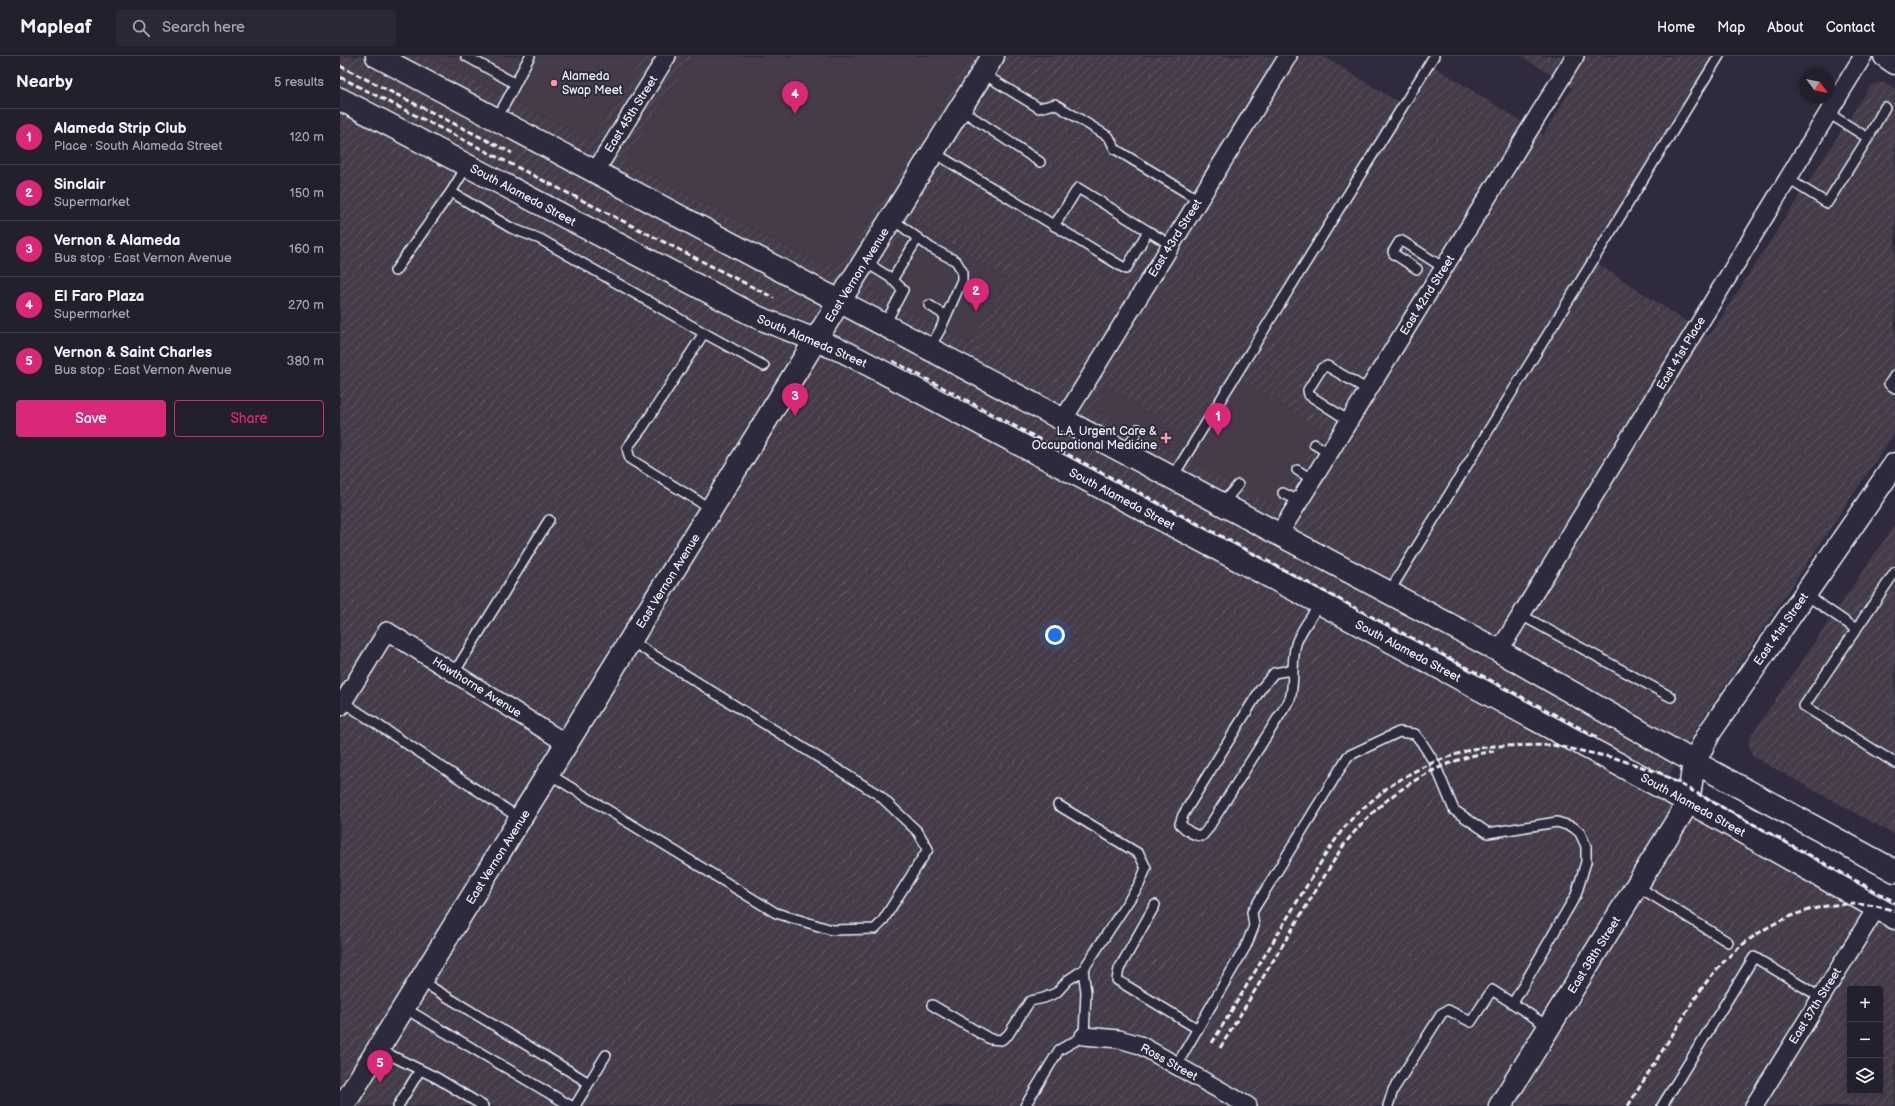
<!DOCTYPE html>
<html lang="en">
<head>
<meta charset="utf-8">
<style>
  :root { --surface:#23202e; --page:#2b2836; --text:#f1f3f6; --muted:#a3a3aa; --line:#403e4a; --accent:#db2777 }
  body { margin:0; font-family:"Balsamiq Sans",sans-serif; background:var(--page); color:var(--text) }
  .controls { position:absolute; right:12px; bottom:12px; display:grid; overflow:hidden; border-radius:4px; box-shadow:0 2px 6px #0003 }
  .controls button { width:36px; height:36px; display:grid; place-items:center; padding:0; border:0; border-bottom:1px solid var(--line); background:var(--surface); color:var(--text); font:20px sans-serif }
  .compass { position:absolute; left:1459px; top:12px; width:36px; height:36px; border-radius:50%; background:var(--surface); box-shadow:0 2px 6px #0003; rotate:122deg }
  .you { position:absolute; left:715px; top:579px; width:14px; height:14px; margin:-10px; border:3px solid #fff; border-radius:50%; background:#1a73e8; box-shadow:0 0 0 6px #1a73e833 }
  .badge { display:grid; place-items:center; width:26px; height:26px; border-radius:50%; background:var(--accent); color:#fff; font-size:13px; font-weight:700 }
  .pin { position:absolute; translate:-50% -33px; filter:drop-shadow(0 1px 2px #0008) }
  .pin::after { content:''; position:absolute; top:21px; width:14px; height:12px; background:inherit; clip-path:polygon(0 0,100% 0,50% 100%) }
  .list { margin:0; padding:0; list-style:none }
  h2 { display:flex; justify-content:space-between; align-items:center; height:52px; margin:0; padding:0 16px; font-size:17px }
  h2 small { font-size:13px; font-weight:400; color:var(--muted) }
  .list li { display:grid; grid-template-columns:26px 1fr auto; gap:12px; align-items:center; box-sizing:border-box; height:56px; padding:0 16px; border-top:1px solid var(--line) }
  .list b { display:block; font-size:15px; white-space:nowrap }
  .list p { margin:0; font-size:13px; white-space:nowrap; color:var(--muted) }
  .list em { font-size:13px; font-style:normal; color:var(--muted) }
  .actions { display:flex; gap:8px; padding:12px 16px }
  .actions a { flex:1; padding:9px 0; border:1px solid var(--accent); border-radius:4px; text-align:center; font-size:14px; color:var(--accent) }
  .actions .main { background:var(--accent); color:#fff }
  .icon { flex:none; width:22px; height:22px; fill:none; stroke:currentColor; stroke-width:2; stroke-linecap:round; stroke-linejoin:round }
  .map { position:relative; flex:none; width:1555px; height:1050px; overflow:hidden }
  header { display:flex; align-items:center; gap:24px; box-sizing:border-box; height:56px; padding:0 20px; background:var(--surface); border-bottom:1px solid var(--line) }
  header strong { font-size:19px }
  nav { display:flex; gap:22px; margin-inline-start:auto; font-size:14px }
  .search { width:280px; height:36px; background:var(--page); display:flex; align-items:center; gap:10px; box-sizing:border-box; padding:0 14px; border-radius:4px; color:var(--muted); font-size:15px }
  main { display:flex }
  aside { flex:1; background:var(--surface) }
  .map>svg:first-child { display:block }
  .built { fill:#443b48 }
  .industrial { fill:url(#industrial-furrows); fill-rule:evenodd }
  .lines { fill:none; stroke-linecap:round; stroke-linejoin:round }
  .lane-casing { stroke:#e8f1f8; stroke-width:12 }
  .street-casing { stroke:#e8f1f8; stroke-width:20 }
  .secondary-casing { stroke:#e8f1f8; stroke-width:25 }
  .primary-casing { stroke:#e8f1f8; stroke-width:25 }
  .lane { stroke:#2f2a3d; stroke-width:9 }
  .street { stroke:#2f2a3d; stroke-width:17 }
  .secondary { stroke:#2f2a3d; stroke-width:22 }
  .primary { stroke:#2f2a3d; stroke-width:22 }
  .rail { stroke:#e8f1f8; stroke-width:3; stroke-dasharray:6 3; stroke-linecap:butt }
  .poi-dot { fill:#ff9aa2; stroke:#2f2a3d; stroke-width:1.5 }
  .labels { text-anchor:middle; stroke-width:4; stroke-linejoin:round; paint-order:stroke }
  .poi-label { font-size:12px; fill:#e8f1f8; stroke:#2f2a3d; text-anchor:start }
  .street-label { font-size:12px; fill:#e8f1f8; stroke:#2f2a3d }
</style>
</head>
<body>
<header>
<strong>Mapleaf</strong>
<div class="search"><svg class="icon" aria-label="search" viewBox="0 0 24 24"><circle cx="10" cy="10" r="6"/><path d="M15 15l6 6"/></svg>Search here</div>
<nav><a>Home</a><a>Map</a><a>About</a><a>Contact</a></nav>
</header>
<main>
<aside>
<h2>Nearby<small>5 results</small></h2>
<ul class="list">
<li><span class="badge">1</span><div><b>Alameda Strip Club</b><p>Place · South Alameda Street</p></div><em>120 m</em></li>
<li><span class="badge">2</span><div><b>Sinclair</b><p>Supermarket</p></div><em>150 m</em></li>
<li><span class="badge">3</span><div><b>Vernon &amp; Alameda</b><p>Bus stop · East Vernon Avenue</p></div><em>160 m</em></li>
<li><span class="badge">4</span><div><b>El Faro Plaza</b><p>Supermarket</p></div><em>270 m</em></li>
<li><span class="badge">5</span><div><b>Vernon &amp; Saint Charles</b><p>Bus stop · East Vernon Avenue</p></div><em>380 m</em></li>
</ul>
<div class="actions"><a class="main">Save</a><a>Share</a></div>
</aside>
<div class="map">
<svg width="1555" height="1050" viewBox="0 0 1555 1050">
  <defs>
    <pattern id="industrial-furrows" width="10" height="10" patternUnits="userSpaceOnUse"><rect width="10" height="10" fill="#443b48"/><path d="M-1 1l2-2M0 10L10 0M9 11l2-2" fill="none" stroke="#5f5863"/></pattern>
  </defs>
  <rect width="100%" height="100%" fill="#2f2a3d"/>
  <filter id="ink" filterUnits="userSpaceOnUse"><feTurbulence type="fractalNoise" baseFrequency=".025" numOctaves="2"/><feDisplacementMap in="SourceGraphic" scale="8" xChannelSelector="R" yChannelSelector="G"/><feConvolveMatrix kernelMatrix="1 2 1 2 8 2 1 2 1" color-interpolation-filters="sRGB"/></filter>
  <g filter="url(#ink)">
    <g class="built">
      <path d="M88,0H304L250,84Z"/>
      <path d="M352,0H631L503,205L485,210L285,106Z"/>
      <path d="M573,164L668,224L629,287L530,234Z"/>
      <path d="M900,321L984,375L936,450L848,405Z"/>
      <path d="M767,329L851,384L840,401L754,354L753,352Z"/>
    </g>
    <g class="industrial">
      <path d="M0,0H88L250,84L304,0H352L285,106L485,210L503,205L631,0H983L1060,47L1087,6L1203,79L1232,32L1181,0H1377L1255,206L1369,280L1531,29L1544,26L1555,32V376L1356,673L1319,737L1555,874V1050H0ZM573,164L668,224L629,287L530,234ZM900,322L984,375L936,450L849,405ZM767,329L850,384L840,401L754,354L753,352ZM1510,933H1540V1035H1510Z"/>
      <path d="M1555,468V779L1412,700L1408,684Z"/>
    </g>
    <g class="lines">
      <defs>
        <g id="lane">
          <path d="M126,0L174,27"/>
          <path d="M642,17L699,52L715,48L769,81L775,93L859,144"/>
          <path d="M620,53L700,106"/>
          <path d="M156,63C169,43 178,21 190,0"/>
          <path d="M1528,82L1545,51"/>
          <path d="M593,96L786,213L808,175L738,132L714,170"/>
          <path d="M127,110L111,136L171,172L200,183L364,277L303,371L287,392L290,403L371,453"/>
          <path d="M1448,123L1487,147L1528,82L1488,57"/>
          <path d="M552,163L591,192L616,205L622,215V224L600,274L589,293"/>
          <path d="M808,175L831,189"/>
          <path d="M525,206L551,222L563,234L544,270"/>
          <path d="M1077,213L1054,198L1053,196L1059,186L1062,185L1104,212"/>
          <path d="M55,215L111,136"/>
          <path d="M552,224L578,182"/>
          <path d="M589,249L606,260"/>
          <path d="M364,277L424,310"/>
          <path d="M1555,319L1549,328L1555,332"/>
          <path d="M1009,365L969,339L968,334L982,312L987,310L1028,334"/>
          <path d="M974,388L989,397"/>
          <path d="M785,397L798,373"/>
          <path d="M957,414L973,424"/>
          <path d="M832,422L1094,0"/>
          <path d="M943,437L959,445"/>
          <path d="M882,448L898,429"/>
          <path d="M1555,516L1464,650L1555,707"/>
          <path d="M1049,536L1379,0"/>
          <path d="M1465,538L1516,573"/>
          <path d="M1181,559L1331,641"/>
          <path d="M951,614L934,617L920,634L843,759L840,768C846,774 853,780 862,780L867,774L950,643C955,625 951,606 956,588C960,575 973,559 980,547"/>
          <path d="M114,617L209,464"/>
          <path d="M0,644L181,763"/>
          <path d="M209,718L436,857L492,874L535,873L542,866L588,793L578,776L539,739L291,585"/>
          <path d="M1297,830L1388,886"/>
          <path d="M815,849L779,913L777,924L858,973"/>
          <path d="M81,925L249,1027"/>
          <path d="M592,949L650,983L661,984L668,979L690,945L704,942L716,937L728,924L743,914"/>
          <path d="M64,952L231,1050"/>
          <path d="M38,993L97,1022L143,1050"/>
          <path d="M836,1010L906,890L914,870L912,856L1008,700L1059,676L1075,678L1082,687L1094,706L1114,754L1148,777L1217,766L1233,771L1240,777L1246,790V806L1236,839L1173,947"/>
          <path d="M58,1050L80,1014"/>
          <path d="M235,1050L266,999"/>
          <path d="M685,1050L719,994L744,980L746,936L743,914L799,829L806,812L799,798L718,749"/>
          <path d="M1048,1050L1053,1034L1102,957L1108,954L1131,966L1152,934L1209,971"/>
          <path d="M1322,1050L1414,901L1480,941"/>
        </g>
        <g id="street">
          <path d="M255,116L327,0"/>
          <path d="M723,364L948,0"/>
          <path d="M939,478L1235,0"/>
          <path d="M1159,595L1523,0"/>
          <path d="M0,651L47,575L227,688"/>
          <path d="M744,980L779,983L800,989L908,1050"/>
          <path d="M1414,1050L1537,851"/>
        </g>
        <g id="secondary">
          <path d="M1545,0L1555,7"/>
          <path d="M0,43L417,261L505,296L980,547L1369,757L1555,862"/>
          <path d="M499,246L653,0"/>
          <path d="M1160,1050L1348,747L1354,706L1370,676L1555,408"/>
        </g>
        <g id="primary">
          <path d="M37,0L1159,595L1354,706L1555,815"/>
          <path d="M3,1050L499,246"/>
        </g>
      </defs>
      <use href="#lane" class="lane-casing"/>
      <use href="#street" class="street-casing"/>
      <use href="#secondary" class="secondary-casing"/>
      <use href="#primary" class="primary-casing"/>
      <use href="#lane" class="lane"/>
      <use href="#street" class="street"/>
      <use href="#secondary" class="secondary"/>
      <use href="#primary" class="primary"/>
      <g class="rail">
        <path d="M0,10L172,97"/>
        <path d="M0,21L434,242"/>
        <path d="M553,305L1257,681"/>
        <path d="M872,987L984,801L1002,774L1016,758L1047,732L1071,717L1094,706L1132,693L1154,690L1212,689L1275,702L1320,717L1555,846"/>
        <path d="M880,992L1001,793C1037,743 1092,705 1154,695"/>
        <path d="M1288,1050C1304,1024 1320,998 1336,973C1348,954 1358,936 1372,919C1415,866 1487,833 1555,855"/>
      </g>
    </g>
  </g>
  <g class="poi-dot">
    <circle cx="214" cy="27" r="4"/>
    <path d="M824 376h4v4h4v4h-4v4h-4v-4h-4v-4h4z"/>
  </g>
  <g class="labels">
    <g class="poi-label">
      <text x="222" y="24">Alameda<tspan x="222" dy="14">Swap Meet</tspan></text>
      <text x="817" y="379" text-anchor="end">L.A. Urgent Care &amp;<tspan x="817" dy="14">Occupational Medicine</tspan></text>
    </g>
    <g class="street-label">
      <text transform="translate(291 58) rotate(-58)" y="4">East 45th Street</text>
      <text transform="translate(183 139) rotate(28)" y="4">South Alameda Street</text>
      <text transform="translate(835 182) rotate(-58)" y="4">East 43rd Street</text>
      <text transform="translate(517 219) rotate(-58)" y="4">East Vernon Avenue</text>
      <text transform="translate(1087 239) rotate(-58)" y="4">East 42nd Street</text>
      <text transform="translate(472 285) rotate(23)" y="4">South Alameda Street</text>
      <text transform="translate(1341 297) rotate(-59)" y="4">East 41st Place</text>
      <text transform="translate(782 443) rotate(28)" y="4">South Alameda Street</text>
      <text transform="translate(328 525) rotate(-58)" y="4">East Vernon Avenue</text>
      <text transform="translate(1441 573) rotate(-55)" y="4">East 41st Street</text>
      <text transform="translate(1068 595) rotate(28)" y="4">South Alameda Street</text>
      <text transform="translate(137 631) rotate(32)" y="4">Hawthorne Avenue</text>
      <text transform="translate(1353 749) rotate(29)" y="4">South Alameda Street</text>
      <text transform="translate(158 801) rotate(-58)" y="4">East Vernon Avenue</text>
      <text transform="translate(1254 899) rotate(-58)" y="4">East 38th Street</text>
      <text transform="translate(1475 950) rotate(-58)" y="4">East 37th Street</text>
      <text transform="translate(829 1006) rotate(29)" y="4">Ross Street</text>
    </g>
  </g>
</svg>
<div class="controls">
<button>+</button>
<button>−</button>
<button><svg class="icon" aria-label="layers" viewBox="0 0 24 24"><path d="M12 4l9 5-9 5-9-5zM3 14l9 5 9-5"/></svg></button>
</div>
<svg class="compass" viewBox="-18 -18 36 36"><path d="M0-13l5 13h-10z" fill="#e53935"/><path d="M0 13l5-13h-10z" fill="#a3a3aa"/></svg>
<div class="you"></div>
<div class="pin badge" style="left:878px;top:380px">1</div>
<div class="pin badge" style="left:636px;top:255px">2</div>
<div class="pin badge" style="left:455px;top:360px">3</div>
<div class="pin badge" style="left:455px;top:58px">4</div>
<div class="pin badge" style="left:40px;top:1027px">5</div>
</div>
</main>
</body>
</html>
